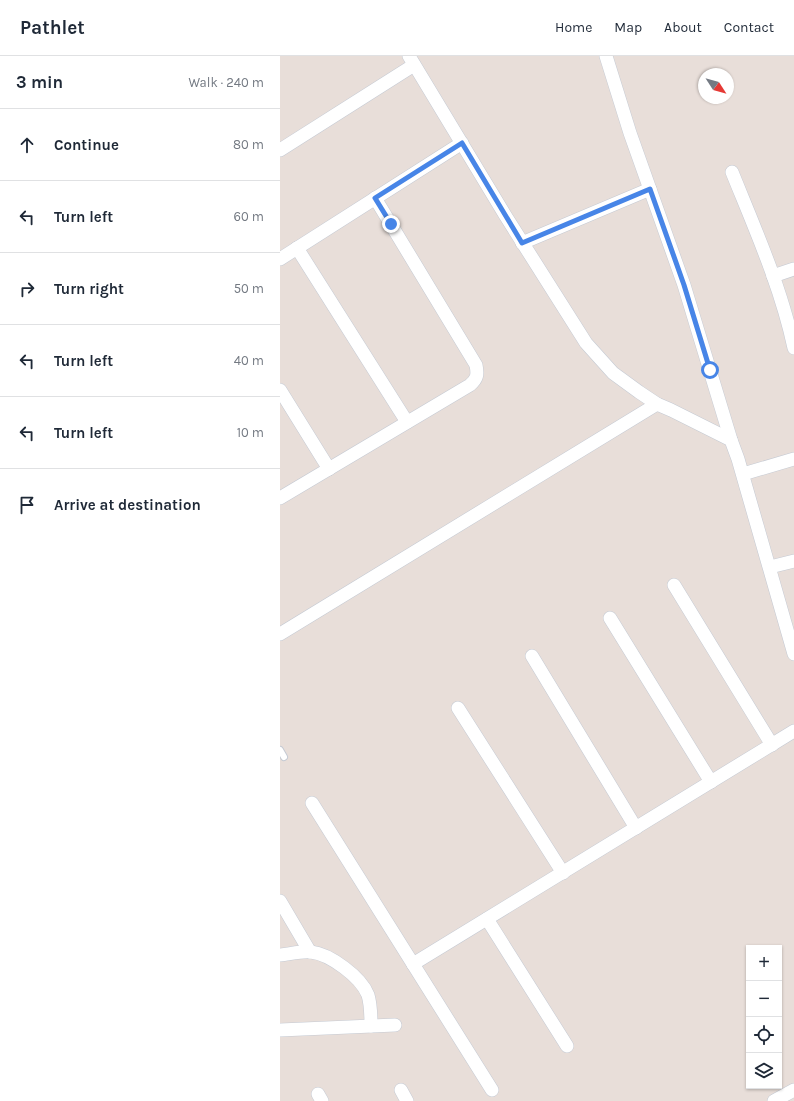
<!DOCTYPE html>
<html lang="en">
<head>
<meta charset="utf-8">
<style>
  :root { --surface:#fff; --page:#f2f2f3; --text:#1f2937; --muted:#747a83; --line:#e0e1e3 }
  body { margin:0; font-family:Karla,sans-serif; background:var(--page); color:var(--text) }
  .controls { position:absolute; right:12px; bottom:12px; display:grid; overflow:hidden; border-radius:0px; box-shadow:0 1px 3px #0004 }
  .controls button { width:36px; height:36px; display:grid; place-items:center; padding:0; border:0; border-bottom:1px solid var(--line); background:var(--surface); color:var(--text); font:20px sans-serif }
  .compass { position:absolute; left:418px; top:12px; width:36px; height:36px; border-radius:50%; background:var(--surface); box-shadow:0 1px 3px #0004; rotate:126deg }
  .stop { position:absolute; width:12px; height:12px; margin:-9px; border:3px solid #4785e7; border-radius:50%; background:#fff }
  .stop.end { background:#4785e7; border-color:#fff; box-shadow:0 1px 4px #0008 }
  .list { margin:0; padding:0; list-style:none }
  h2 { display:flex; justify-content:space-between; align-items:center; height:52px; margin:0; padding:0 16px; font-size:17px }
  h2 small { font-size:13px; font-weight:400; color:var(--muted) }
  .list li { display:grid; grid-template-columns:26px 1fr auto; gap:12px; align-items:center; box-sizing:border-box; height:72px; padding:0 16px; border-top:1px solid var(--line) }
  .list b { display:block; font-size:15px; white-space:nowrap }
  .list em { font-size:13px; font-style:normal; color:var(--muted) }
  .icon { flex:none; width:22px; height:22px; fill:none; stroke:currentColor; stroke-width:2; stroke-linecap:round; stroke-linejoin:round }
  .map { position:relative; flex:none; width:514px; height:1045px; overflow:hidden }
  header { display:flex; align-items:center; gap:24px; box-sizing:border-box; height:56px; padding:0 20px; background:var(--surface); border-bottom:1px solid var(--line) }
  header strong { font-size:19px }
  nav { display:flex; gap:22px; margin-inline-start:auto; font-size:14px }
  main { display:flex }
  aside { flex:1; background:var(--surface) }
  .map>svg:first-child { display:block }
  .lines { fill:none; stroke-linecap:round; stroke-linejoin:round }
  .service-casing { stroke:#c5cad3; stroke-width:8 }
  .minor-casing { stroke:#c5cad3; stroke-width:14 }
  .service { stroke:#fff; stroke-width:6 }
  .minor { stroke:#fff; stroke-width:13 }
  .route { stroke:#4785e7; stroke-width:5 }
</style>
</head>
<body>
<header>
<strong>Pathlet</strong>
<nav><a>Home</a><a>Map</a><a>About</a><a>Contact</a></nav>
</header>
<main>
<aside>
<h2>3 min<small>Walk · 240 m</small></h2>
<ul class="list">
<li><svg class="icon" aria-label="ahead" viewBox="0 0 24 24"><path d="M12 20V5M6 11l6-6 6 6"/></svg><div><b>Continue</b></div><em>80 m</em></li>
<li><svg class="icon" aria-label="left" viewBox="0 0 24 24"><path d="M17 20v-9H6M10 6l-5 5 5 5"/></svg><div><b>Turn left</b></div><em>60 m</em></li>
<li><svg class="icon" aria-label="right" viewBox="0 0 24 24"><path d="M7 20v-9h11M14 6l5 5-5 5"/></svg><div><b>Turn right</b></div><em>50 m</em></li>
<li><svg class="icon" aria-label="left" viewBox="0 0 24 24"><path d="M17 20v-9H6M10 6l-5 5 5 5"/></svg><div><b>Turn left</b></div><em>40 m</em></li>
<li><svg class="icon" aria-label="left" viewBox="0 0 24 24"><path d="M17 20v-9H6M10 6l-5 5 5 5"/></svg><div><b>Turn left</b></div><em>10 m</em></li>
<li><svg class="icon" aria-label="arrive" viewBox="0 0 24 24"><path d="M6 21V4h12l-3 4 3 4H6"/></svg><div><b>Arrive at destination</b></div></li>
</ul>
</aside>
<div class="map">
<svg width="514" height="1045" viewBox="0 0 514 1045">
  <rect width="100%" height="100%" fill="#e8ded9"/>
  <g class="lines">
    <defs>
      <path id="service" d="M0,694L4,701"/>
      <g id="minor">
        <path d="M129,0L225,159L306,287L333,317L359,336L377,348L391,354L451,384L458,403L514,598"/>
        <path d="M326,0L350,77L404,229L451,384"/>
        <path d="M0,94L134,9"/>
        <path d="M452,116C475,173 501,231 514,292"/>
        <path d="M242,187L370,133"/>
        <path d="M17,192L127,366"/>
        <path d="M0,203L182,87"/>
        <path d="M493,220L514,213"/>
        <path d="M0,334L49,413"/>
        <path d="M463,418L514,403"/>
        <path d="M0,442L190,329C197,323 198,319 196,309L95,142"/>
        <path d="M490,511L514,505"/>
        <path d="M394,529L492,689"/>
        <path d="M330,562L431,726"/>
        <path d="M0,578L377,348"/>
        <path d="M252,600L356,772"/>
        <path d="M178,652L283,817"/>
        <path d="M32,747L212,1034"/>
        <path d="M0,845L30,896"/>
        <path d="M207,863L287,990"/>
        <path d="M0,899C10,898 21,895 31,896C50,898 81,921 88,939C91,949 91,960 91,970"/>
        <path d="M133,908L514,675"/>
        <path d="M0,974L115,969"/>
        <path d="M121,1034L127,1045"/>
        <path d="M38,1038L42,1045"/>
        <path d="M494,1045L514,1034"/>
      </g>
    </defs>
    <use href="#service" class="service-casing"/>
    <use href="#minor" class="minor-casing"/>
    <use href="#service" class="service"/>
    <use href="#minor" class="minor"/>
  </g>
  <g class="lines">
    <path class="route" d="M111,168L95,142L182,87L242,187L370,133L404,229L430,314"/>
  </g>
</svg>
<div class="controls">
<button>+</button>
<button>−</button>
<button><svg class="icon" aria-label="locate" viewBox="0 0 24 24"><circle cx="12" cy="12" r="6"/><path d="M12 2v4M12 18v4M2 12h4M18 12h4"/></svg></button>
<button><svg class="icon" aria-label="layers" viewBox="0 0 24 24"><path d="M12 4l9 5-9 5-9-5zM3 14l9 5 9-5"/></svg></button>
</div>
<svg class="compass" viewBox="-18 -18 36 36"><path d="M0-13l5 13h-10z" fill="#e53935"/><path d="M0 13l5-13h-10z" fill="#747a83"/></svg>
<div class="stop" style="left:430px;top:314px"></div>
<div class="stop end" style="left:111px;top:168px"></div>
</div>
</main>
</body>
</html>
